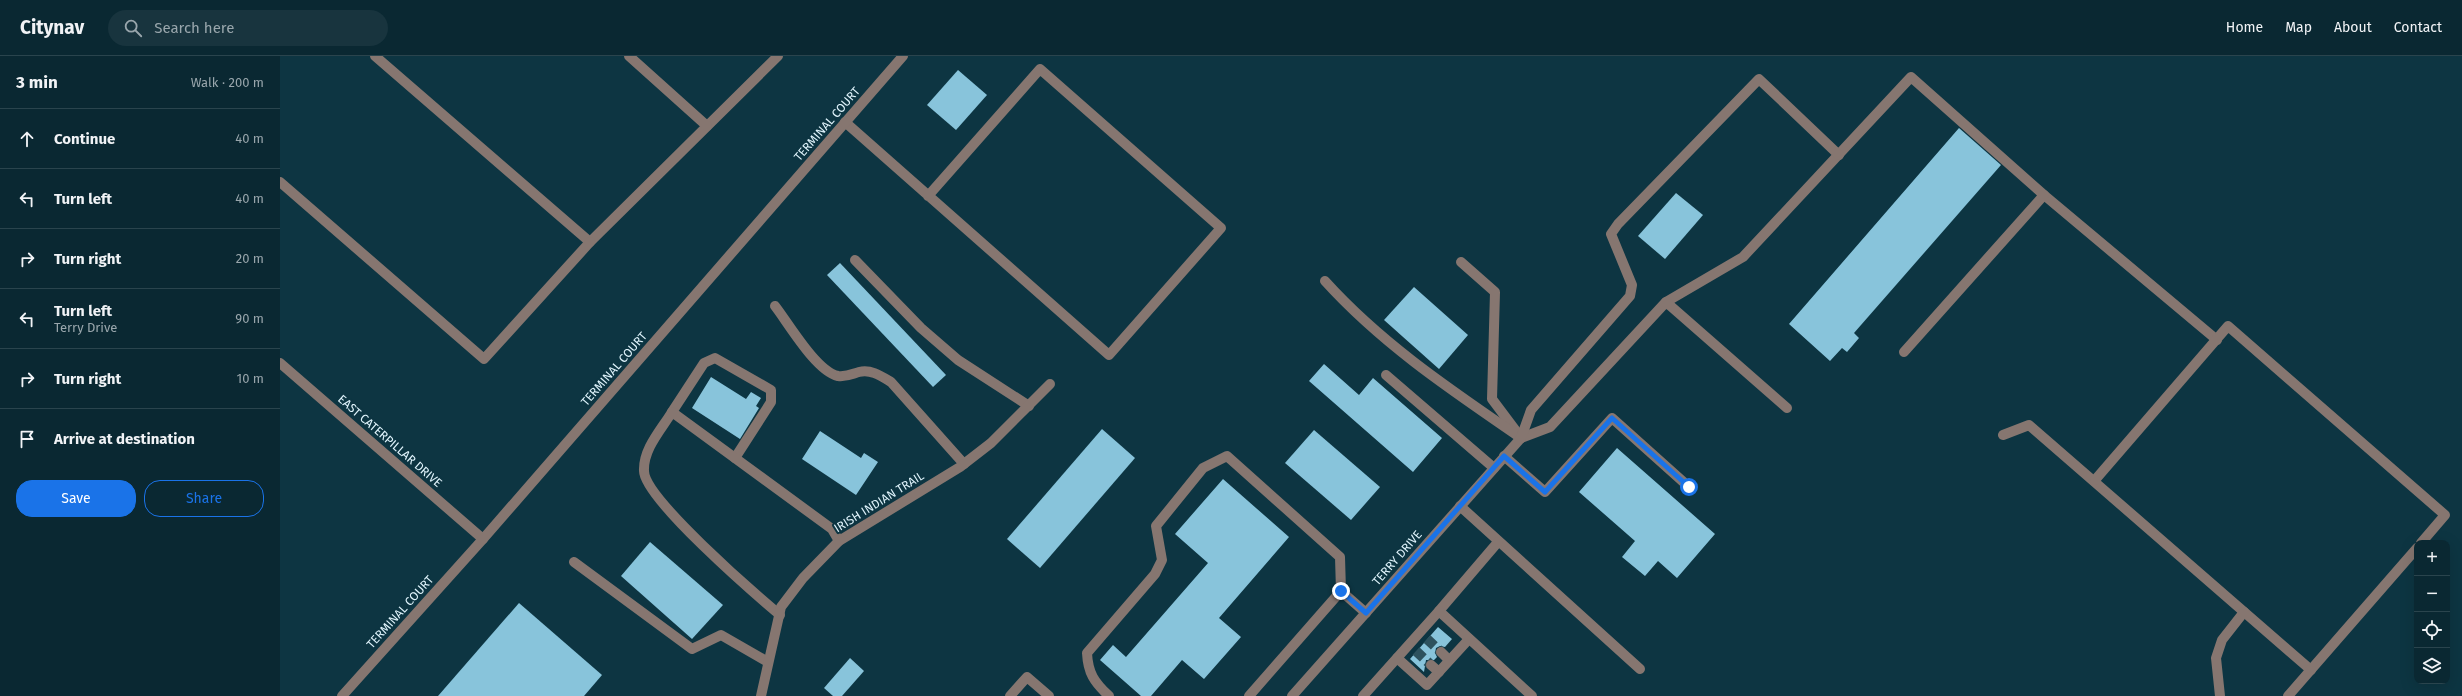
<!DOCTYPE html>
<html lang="en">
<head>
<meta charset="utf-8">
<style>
  :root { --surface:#0a2832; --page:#18343e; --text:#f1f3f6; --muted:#99a6ac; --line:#2a444d; --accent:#1a73e8 }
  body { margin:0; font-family:"Fira Sans",sans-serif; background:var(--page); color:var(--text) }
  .controls { position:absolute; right:12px; bottom:12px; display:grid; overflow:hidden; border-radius:8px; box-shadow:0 4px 16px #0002 }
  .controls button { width:36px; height:36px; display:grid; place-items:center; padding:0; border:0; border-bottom:1px solid var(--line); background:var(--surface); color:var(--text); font:20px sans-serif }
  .stop { position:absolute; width:12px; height:12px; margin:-9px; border:3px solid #1a73e8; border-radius:50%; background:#fff }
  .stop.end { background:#1a73e8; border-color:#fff; box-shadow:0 1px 4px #0008 }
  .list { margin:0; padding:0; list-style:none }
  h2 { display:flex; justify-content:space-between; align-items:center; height:52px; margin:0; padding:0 16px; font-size:17px }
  h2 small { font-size:13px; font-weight:400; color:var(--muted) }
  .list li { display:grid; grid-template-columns:26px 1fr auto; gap:12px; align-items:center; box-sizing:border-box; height:60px; padding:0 16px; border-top:1px solid var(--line) }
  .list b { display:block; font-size:15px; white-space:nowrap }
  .list p { margin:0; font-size:13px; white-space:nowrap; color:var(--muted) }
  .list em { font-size:13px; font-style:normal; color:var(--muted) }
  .actions { display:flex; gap:8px; padding:12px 16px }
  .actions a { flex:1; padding:9px 0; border:1px solid var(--accent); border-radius:16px; text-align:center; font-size:14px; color:var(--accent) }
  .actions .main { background:var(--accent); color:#fff }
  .icon { flex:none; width:22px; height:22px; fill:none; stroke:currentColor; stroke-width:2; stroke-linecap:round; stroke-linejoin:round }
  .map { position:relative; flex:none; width:2182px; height:640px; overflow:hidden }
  header { display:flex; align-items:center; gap:24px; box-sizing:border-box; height:56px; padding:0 20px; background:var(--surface); border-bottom:1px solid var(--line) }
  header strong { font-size:19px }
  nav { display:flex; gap:22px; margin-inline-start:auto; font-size:14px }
  .search { width:280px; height:36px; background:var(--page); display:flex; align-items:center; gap:10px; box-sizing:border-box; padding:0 14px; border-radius:22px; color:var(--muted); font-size:15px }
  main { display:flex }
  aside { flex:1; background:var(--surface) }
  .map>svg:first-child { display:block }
  .building { fill:#88c4db }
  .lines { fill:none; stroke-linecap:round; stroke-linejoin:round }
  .minor-tunnel { stroke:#2d525e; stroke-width:10; stroke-dasharray:10 5; stroke-linecap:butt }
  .minor { stroke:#867670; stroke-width:10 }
  .route { stroke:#1a73e8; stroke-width:5 }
  .labels { text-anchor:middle; stroke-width:4; stroke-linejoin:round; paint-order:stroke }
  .street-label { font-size:12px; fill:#e1f5fd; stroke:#0d3542 }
</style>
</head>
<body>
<header>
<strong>Citynav</strong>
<div class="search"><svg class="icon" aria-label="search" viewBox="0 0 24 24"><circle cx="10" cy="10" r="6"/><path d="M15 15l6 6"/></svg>Search here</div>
<nav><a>Home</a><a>Map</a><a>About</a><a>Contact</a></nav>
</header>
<main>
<aside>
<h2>3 min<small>Walk · 200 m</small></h2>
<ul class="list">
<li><svg class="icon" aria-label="ahead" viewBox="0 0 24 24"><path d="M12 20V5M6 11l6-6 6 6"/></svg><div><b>Continue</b></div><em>40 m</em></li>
<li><svg class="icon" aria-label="left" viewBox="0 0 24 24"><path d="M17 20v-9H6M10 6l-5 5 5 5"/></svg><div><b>Turn left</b></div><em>40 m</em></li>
<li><svg class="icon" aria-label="right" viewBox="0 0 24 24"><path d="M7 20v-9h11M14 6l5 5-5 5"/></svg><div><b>Turn right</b></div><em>20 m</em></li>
<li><svg class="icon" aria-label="left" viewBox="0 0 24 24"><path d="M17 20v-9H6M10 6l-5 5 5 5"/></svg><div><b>Turn left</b><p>Terry Drive</p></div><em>90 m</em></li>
<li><svg class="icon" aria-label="right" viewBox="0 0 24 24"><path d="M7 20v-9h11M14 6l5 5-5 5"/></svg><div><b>Turn right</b></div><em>10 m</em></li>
<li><svg class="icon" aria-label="arrive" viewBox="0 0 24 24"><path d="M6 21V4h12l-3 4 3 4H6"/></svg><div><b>Arrive at destination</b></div></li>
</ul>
<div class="actions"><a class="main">Save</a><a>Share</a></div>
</aside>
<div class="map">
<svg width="2182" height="640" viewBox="0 0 2182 640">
  <rect width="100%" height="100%" fill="#0d3542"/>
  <g class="building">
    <path d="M678,14L707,39L676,74L647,49Z"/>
    <path d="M1679,72L1721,109L1574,277L1579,282L1567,296L1562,292L1550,305L1509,268Z"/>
    <path d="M1396,137L1423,159L1385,203L1358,180Z"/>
    <path d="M560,207L666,319L653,331L547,219Z"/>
    <path d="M1134,231L1188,279L1159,313L1104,264Z"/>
    <path d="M1044,308L1079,339L1093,322L1162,382L1133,416L1029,325Z"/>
    <path d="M431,321L466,343L471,336L481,342L476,350L479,352L460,383L412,352Z"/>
    <path d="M822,373L855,402L760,512L727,483Z"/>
    <path d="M1034,374L1100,431L1071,464L1005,407Z"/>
    <path d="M540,375L581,402L584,397L598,406L576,439L522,403Z"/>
    <path d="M1337,392L1435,478L1397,522L1378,505L1365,520L1342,501L1355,485L1299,436Z"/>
    <path d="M943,423L1009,481L939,562L961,581L924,623L902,604L871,640H861L820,604L833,589L846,601L928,507L895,478Z"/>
    <path d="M370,486L443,549L412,583L341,520Z"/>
    <path d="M239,547L322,619L304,640H158Z"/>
    <path d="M1158,571L1172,583L1165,591L1160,590L1156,592L1155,597L1157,601L1154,604H1146L1144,616L1130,603Z"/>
    <path d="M570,602L584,615L562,640H553L544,632Z"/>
  </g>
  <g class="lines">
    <g class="minor-tunnel">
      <path d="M1147,583L1161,596"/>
      <path d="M1136,595L1151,609"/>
    </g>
    <g class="minor">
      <path d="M95,0L310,186L498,0"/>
      <path d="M349,0L427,70"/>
      <path d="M565,66L829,299L941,172L760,13L648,140"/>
      <path d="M0,126L204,303L310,186"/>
      <path d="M1764,139L1937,284"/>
      <path d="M575,204L641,272L678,304L749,350"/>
      <path d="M1181,206L1215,236L1212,343L1236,375"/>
      <path d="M1045,225C1102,288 1171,334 1241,382"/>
      <path d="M1386,246L1463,201L1631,21L1764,139L1624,296"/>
      <path d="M495,250C509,268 536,315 558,320C567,321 572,318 579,316C591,313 601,320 611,326L684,408"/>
      <path d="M0,307L203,483"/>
      <path d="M1106,319L1214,412"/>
      <path d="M392,356L424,307L435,302L491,334V346L455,402"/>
      <path d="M1723,379L1749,369L2031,614"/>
      <path d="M1241,382L1270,371L1386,246L1507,352"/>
      <path d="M1224,400L1265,436L1332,362L1409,431"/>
      <path d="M1815,424L1948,270L2165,459L2141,487"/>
      <path d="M1180,450L1360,613"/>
      <path d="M294,506L412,593L441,579L488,606"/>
      <path d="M1159,555L1218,486"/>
      <path d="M500,559C475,538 364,442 364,415C363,393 381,374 392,356L552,473L559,485"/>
      <path d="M1161,596L1169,604"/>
      <path d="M1117,602L1147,629L1189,583"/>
      <path d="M1151,609L1159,616"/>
      <path d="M62,640L203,483L623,0"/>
      <path d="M481,640L501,551L523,522L559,485L680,411L711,387L770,328"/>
      <path d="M730,640L747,621L769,640"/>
      <path d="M829,640C814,626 808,617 807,597L875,518L882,504L876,470L923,412L947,400L1060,501L1061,535"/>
      <path d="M969,640L1061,535L1086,557"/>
      <path d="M1012,640L1241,382L1251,354L1350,240L1352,229L1331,178L1338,168L1479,23L1559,99"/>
      <path d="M1083,640L1159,555L1252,640"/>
      <path d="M1940,640L1936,602L1942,584L1964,556"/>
      <path d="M2008,640L2137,492"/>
    </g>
  </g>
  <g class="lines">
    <path class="route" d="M1061,535L1086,557L1224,400L1265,436L1332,362L1409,431"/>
  </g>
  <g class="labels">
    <g class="street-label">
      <text transform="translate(547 68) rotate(-49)" y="4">TERMINAL COURT</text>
      <text transform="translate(334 313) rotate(-49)" y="4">TERMINAL COURT</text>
      <text transform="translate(110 385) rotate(41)" y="4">EAST CATERPILLAR DRIVE</text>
      <text transform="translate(599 446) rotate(-32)" y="4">IRISH INDIAN TRAIL</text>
      <text transform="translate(1117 502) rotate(-49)" y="4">TERRY DRIVE</text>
      <text transform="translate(120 556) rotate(-48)" y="4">TERMINAL COURT</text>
    </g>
  </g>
</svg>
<div class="controls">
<button>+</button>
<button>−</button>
<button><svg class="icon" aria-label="locate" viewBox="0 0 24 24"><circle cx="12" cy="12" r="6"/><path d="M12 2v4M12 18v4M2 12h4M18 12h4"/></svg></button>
<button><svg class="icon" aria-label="layers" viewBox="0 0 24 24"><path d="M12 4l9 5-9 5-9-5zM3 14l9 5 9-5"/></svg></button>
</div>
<div class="stop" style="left:1409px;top:431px"></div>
<div class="stop end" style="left:1061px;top:535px"></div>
</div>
</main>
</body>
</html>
